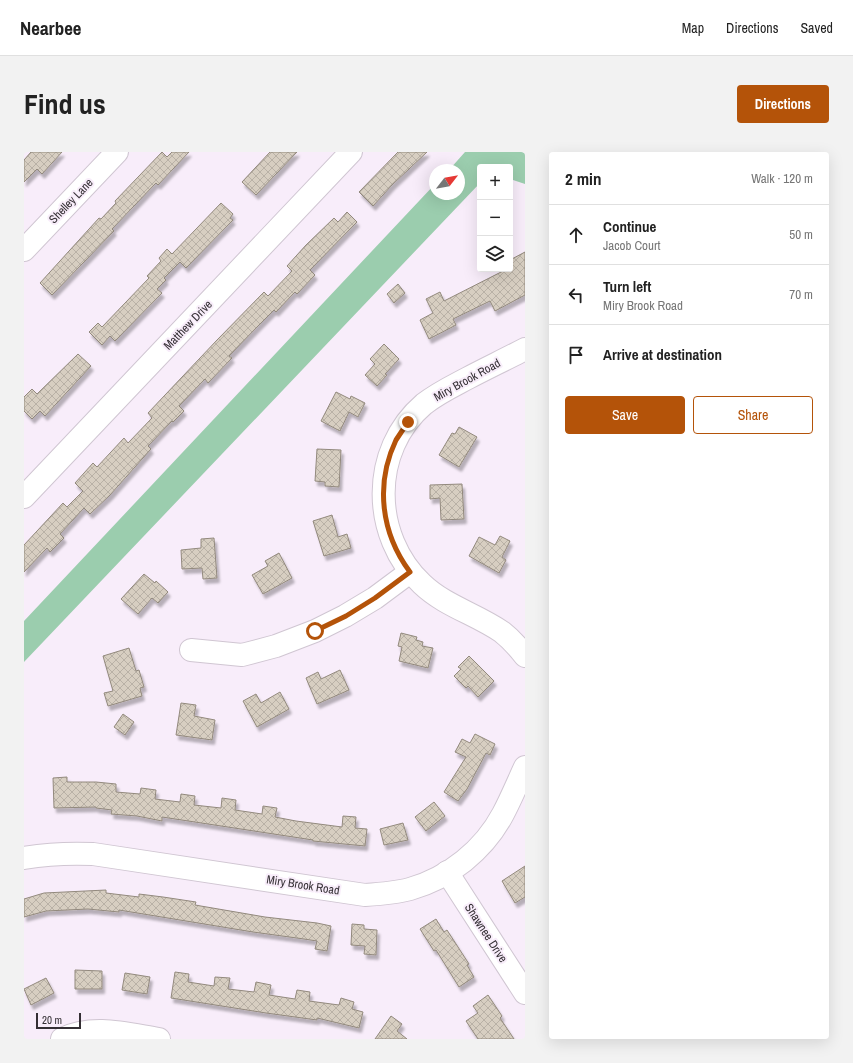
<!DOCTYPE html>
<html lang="en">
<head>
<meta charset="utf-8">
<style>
  :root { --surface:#fff; --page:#f2f2f2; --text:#222; --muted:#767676; --line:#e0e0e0; --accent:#b45309 }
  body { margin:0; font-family:"Archivo Narrow",sans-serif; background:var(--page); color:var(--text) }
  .controls { position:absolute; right:12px; top:12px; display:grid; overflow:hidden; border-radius:4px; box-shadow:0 4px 16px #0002 }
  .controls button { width:36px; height:36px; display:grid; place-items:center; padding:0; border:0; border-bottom:1px solid var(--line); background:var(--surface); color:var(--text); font:20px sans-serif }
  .compass { position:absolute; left:405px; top:12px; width:36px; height:36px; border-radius:50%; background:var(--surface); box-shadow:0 4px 16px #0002; rotate:59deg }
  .scale { position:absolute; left:12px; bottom:10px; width:45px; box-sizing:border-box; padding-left:4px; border:2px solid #342f34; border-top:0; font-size:11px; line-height:14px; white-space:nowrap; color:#342f34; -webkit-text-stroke:3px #f8edfa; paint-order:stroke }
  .stop { position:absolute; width:12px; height:12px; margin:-9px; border:3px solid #b45309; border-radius:50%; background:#fff }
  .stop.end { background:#b45309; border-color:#fff; box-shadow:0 1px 4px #0008 }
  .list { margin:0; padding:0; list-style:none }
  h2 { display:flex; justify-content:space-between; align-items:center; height:52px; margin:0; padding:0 16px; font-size:17px }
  h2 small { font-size:13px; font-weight:400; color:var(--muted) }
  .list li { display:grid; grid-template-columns:26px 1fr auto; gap:12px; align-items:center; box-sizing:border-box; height:60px; padding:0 16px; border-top:1px solid var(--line) }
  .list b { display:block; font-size:15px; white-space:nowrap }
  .list p { margin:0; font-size:13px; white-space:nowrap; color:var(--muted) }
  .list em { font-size:13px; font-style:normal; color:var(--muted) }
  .actions { display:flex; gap:8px; padding:12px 16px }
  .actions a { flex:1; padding:9px 0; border:1px solid var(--accent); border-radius:4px; text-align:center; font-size:14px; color:var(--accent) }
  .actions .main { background:var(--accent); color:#fff }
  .icon { flex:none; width:22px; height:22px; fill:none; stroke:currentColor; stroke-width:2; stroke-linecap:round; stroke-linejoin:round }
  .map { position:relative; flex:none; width:501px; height:887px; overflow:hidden; border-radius:4px }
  header { display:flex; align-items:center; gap:24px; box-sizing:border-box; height:56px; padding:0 20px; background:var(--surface); border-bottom:1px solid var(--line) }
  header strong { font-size:19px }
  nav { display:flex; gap:22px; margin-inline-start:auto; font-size:14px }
  .intro { display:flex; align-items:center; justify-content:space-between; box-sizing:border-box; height:96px; padding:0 24px }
  h1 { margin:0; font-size:28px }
  .button { padding:10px 18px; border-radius:4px; background:var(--accent); color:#fff; font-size:14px; font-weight:700 }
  main { display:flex; gap:24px; padding:0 24px }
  aside { flex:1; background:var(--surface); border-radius:4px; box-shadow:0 4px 16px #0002 }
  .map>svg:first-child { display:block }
  .green { fill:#9bcdae }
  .building { fill:url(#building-cross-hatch); stroke:#92897d; filter:url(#shadow) }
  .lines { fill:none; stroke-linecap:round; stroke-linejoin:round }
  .minor-casing { stroke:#d0c6d2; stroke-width:24 }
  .minor { stroke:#fff; stroke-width:22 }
  .route { stroke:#b45309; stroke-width:5 }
  .labels { text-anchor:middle; stroke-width:4; stroke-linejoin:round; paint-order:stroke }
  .street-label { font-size:12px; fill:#342f34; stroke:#f8edfa }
</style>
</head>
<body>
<header>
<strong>Nearbee</strong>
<nav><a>Map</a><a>Directions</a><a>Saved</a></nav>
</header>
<div class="intro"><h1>Find us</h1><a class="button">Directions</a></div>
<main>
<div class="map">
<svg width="501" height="887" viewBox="0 0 501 887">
  <defs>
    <pattern id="building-cross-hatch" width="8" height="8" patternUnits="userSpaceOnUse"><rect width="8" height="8" fill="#d7cec1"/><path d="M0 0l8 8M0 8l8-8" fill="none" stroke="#b9b1a6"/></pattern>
    <filter id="shadow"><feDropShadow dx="2.5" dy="4.5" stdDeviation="1" flood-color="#0004"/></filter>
  </defs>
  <rect width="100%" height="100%" fill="#f8edfa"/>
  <path class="green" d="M441,0H498L501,1V32L486,27V15H456V31L0,510V469L411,32V42H435V18H425Z"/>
  <g class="building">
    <path d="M7,0H38L18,22L13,17L0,30V8Z"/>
    <path d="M138,0L143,5L148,0H165L134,33L132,31L88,77L90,79L28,143L16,131L75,66L77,67L92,51L91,49Z"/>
    <path d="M246,0H273L232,43L218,30Z"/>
    <path d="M374,0H403L368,33L349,54L335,40Z"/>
    <path d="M197,51L209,62L206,66L209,68L162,116L156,110L140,126L142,128L133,137L138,141L91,189L86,184L78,193L65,180L74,171L78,175L125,126L123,124L137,109L135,106L143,97L148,102Z"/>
    <path d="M323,60L333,70L286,118L291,123L273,142L271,140L252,160L250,158L236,172L205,204L208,206L184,231L181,227L155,254L160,259L149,270L148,269L124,294L127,297L86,343L66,362L60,356L36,382L40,386L26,400L23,396L0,420V393L39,351L43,355L59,339L51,331L69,311L73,315L100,286L104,291L128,266L124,261L193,188L240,140L244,144L268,119L263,114L282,93L310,66L314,70Z"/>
    <path d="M501,100V143L471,159L466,149L429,167L432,173L405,187L396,168L409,161L402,147L416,140L420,149L483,117H486V108Z"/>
    <path d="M374,132L381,141L370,151L363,142Z"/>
    <path d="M360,192L375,207L361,222L363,223L353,234L341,223L351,212L346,207Z"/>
    <path d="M54,202L67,214L21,264L16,259L8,267L0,259V245L8,237L13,242Z"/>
    <path d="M312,240L326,247L327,244L341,251L334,265L325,260L316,279L297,269Z"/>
    <path d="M435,275L453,285L435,315L415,303L428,281L431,282Z"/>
    <path d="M293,297L317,298L315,335L301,334V330L291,329Z"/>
    <path d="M438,332L440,367L417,368L416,346L406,347V333Z"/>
    <path d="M308,363L314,385L323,382L327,396L300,404L289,369Z"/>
    <path d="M476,384L486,389L478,405L482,408L475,421L445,404L455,385L471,393Z"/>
    <path d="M190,386L193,426L179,427L178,416L158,417L157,398L177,396V387Z"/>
    <path d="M255,401L268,426L239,442L228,423L244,414L241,409Z"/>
    <path d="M120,422L131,431L132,429L144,440L134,451L128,446L114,462L97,447Z"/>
    <path d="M377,481L393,485L392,488L399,490L398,494L409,496L404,516L375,509L378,495L374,494Z"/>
    <path d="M105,496L112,519L115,518L120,535L116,536L118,544L84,554L80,541L89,539L79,504Z"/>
    <path d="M445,504L470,529L454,545L444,534L442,536L430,524L437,517L434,515Z"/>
    <path d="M316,518L325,538L293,552L282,526L294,520L297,527Z"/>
    <path d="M256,540L265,557L233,575L219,549L232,542L237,551Z"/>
    <path d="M157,551L172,553L170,564L191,568L188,588L152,583Z"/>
    <path d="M99,562L110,570L101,583L90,575Z"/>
    <path d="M451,582L471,592L466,603L462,601L443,637L434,649L420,640L442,605L431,600L438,587L446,591Z"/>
    <path d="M43,625V630H72L92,632V640L116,642L117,636L132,638L131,647L156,650L157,642L171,644L170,653L197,656L198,646L212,648L211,658L238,662L239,654L253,656L251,665L272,669L318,675L319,664L332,665L331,676L343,677L341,694L289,689V688L138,665V669L113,664L87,662L88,658L72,656V655L30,656L29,626Z"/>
    <path d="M410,650L421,664L402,679L391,665Z"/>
    <path d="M379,671L384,688L360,693L356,677Z"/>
    <path d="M501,714V745L491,751L478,729Z"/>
    <path d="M82,738V741L115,745V742L139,745L172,750L171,753L241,765L293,771L307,774L303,799L291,797L293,789L280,787L229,780L95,758V760L64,757L22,759L0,765V747L20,741Z"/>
    <path d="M412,767L420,780L423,778L445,812L443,813L450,825L435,835L412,798L410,799L396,777Z"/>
    <path d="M328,772L340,773V777L353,778L352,803L340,802L341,794L327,793Z"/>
    <path d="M51,818L78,819V837H51Z"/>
    <path d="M151,820L165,822L164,830L190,834L191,825L206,826L204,837L230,840L232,830L247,833L245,843L271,847L273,838L286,840L285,849L315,853L317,846L330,850L328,857L339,860L335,876L293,866V868L242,861L147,846Z"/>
    <path d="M101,821L126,825L123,842L98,838Z"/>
    <path d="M22,826L30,841L7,853L0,837Z"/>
    <path d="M464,843L478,864L476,866L490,887H454L442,869L454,861L449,854Z"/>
    <path d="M367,864L378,872L373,879L383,887H351Z"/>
  </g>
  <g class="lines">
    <defs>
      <g id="minor">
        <path d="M0,98L93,0"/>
        <path d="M501,197C482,207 463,216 444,226C429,234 414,241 400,252C346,298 347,384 398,432C421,454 452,462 478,480C487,487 494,495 501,504"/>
        <path d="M0,345L327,0"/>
        <path d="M167,498L218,503L252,494L291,479L321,464L351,446L386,420"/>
        <path d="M0,706C23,702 46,701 69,702L341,743C356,742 371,741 386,737C425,726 460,698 479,662C487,647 494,630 501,615"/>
        <path d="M423,720L501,841"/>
        <path d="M38,887C69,872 103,882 135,887"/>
      </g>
    </defs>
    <use href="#minor" class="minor-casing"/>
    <use href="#minor" class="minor"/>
  </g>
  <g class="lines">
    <path class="route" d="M291,479L322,464L351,446L386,420C357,381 351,332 372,288C376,282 380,276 384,270"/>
  </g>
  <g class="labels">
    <g class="street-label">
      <text transform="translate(47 49) rotate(-46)" y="4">Shelley Lane</text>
      <text transform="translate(164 173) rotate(-46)" y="4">Matthew Drive</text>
      <text transform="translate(443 228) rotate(-29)" y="4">Miry Brook Road</text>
      <text transform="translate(279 733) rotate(9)" y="4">Miry Brook Road</text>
      <text transform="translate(462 781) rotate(57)" y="4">Shawnee Drive</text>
    </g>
  </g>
</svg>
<div class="controls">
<button>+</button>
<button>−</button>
<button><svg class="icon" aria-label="layers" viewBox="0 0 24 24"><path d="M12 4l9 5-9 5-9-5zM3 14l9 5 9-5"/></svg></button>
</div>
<svg class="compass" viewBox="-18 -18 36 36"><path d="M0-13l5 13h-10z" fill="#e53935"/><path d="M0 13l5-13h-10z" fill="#767676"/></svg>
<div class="scale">20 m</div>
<div class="stop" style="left:291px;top:479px"></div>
<div class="stop end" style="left:384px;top:270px"></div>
</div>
<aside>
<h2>2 min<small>Walk · 120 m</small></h2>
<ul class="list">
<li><svg class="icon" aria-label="ahead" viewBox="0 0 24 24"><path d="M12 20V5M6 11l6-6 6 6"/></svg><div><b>Continue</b><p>Jacob Court</p></div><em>50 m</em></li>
<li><svg class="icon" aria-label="left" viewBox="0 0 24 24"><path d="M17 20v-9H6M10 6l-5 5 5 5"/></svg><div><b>Turn left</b><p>Miry Brook Road</p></div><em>70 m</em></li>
<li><svg class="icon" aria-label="arrive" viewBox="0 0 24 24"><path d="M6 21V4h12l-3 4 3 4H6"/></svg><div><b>Arrive at destination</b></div></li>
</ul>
<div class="actions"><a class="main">Save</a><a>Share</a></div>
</aside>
</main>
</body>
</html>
